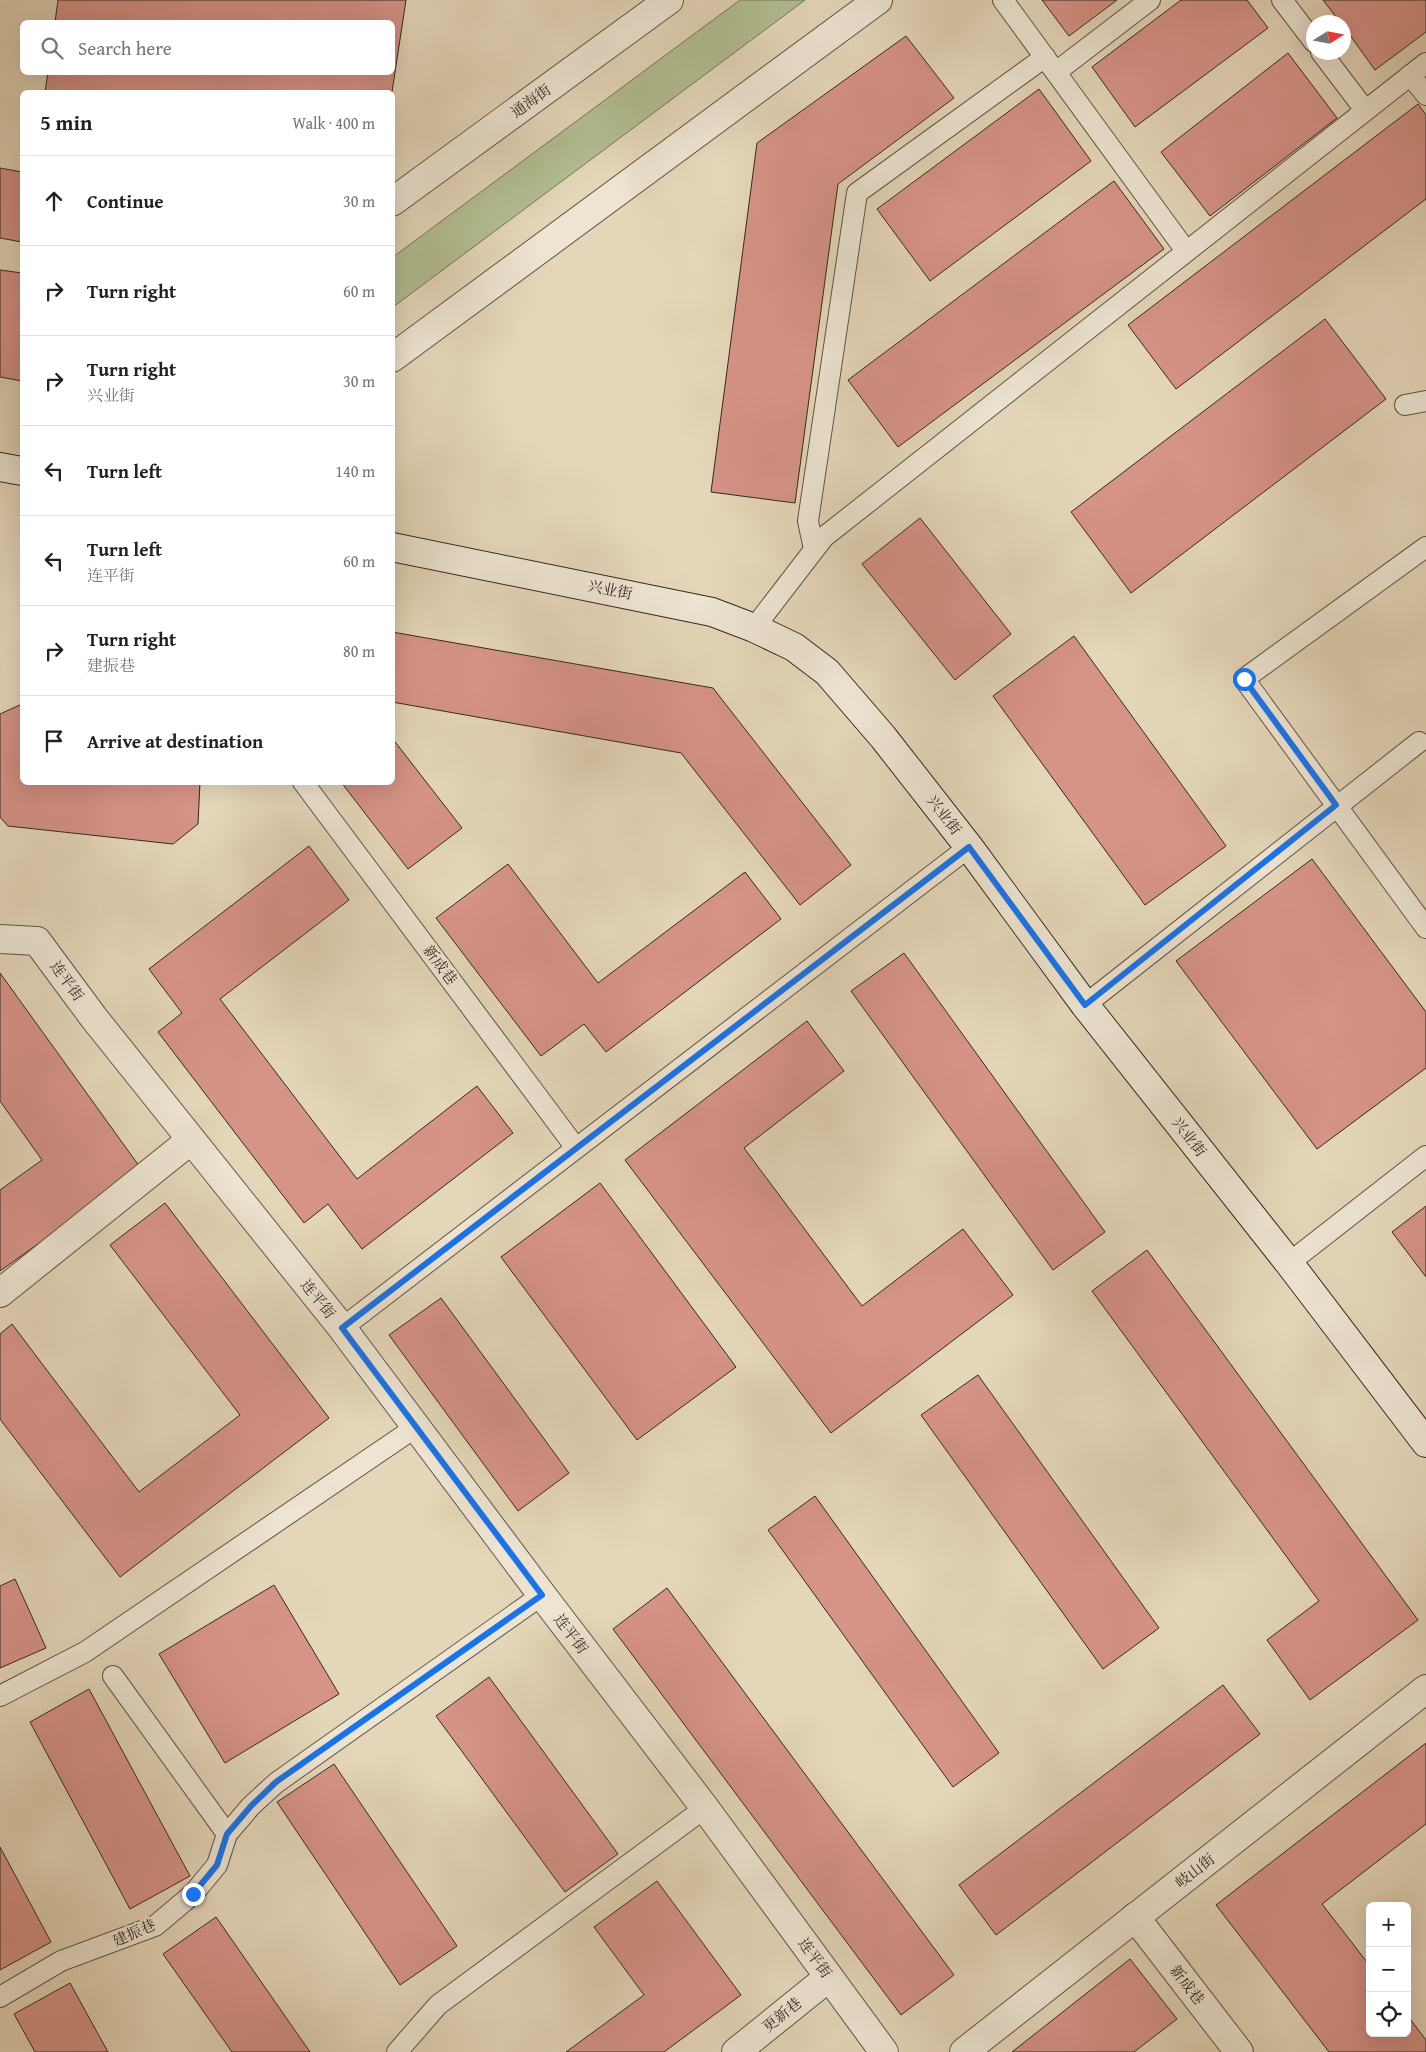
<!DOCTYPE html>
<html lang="en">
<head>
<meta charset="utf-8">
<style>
  :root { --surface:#fff; --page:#f2f2f2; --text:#202124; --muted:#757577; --line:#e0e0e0 }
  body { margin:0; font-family:"Gentium Book Plus","Noto Serif SC",serif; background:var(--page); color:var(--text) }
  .controls { position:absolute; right:15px; bottom:15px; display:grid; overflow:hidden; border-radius:8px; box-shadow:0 5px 20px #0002 }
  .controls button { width:45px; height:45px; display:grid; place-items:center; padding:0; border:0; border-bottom:1px solid var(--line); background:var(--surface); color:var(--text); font:25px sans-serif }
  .compass { position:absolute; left:1306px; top:15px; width:45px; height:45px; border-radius:50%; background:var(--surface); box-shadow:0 5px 20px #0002; rotate:79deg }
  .stop { position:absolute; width:15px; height:15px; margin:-11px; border:4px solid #1a73e8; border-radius:50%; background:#fff }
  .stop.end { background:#1a73e8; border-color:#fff; box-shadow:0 1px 5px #0008 }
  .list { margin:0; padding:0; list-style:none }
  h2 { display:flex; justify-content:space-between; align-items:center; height:65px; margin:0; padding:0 20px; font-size:21px }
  h2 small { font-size:16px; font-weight:400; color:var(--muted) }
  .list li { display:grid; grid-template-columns:32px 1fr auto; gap:15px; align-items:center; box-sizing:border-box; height:90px; padding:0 20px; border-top:1px solid var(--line) }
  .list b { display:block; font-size:19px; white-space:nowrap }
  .list p { margin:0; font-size:16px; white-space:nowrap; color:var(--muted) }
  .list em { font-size:16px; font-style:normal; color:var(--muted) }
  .icon { flex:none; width:28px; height:28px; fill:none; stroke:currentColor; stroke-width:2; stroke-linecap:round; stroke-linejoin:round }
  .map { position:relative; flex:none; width:1426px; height:2052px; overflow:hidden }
  .search { position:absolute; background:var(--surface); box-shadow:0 5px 20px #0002; left:20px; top:20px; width:375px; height:55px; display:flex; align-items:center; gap:12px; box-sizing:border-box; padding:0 18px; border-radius:8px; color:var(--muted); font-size:19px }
  .panel { position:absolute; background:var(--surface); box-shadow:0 5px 20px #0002; left:20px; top:90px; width:375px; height:695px; border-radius:8px }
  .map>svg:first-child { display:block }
  .green { fill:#b2be91; stroke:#737458 }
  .building { fill:#d69388; stroke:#34291e }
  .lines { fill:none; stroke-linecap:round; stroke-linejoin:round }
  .service-casing { stroke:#605445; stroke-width:22 }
  .minor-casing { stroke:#605445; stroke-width:30 }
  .tertiary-casing { stroke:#605445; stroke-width:30 }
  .secondary-casing { stroke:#34291e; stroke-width:30 }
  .service { stroke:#ede4d2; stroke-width:20 }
  .minor { stroke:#ede4d2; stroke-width:28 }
  .tertiary { stroke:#ede4d2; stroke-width:28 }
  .secondary { stroke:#ede4d2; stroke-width:28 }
  .route { stroke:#1a73e8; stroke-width:6 }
  .labels { text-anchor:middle; stroke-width:4.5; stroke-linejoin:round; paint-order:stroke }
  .street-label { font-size:15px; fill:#34291e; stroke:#ede4d2 }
</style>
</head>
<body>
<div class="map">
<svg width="1426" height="2052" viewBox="0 0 1426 2052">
  <rect width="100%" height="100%" fill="#e4d6b9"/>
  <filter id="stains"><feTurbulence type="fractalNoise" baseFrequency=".004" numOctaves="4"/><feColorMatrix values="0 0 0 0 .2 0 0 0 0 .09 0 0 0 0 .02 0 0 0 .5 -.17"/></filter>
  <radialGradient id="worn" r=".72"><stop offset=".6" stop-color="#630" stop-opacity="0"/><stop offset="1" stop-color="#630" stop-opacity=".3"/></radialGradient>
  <path class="green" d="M740,0H805L393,307V257Z"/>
  <g class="building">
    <path d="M58,0H406L392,92H45L48,72H392V22H55Z"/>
    <path d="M1042,0H1117L1069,36Z"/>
    <path d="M1181,0H1247L1268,28L1135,127L1092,67Z"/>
    <path d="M1323,0H1426V32L1375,70L1344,27V22H1340Z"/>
    <path d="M906,36L954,98L838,184L795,503L711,492L757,143Z"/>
    <path d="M1288,53L1337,118L1210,216L1161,152Z"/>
    <path d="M1039,89L1091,161L930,281L877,209Z"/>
    <path d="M1418,104L1426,115V199L1176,389L1128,325Z"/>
    <path d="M0,168L22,172V242L0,238Z"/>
    <path d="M1114,181L1164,249L898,447L848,380Z"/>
    <path d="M0,270L22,273V381L0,377Z"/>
    <path d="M1325,319L1386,399L1131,593L1071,512Z"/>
    <path d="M920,518L1011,634L955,680L862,564Z"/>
    <path d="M392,632L713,688L851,865L800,905L681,753L392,702Z"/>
    <path d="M1074,636L1226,846L1145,905L993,696Z"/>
    <path d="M22,704V782H200L198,824L173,844L8,826L0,817V714Z"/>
    <path d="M392,738L462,828L408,869L341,782H392Z"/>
    <path d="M309,846L349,900L220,999L357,1179L477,1086L513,1133L362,1249L328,1204L304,1223L158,1032L182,1013L149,969Z"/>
    <path d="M1312,859L1426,1012V1068L1317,1149L1176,961Z"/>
    <path d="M508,864L598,983L745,872L781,919L606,1052L584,1024L541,1056L436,918Z"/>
    <path d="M904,953L1105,1232L1053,1270L851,991Z"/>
    <path d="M0,973L142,1170L0,1271V1190L42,1160L0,1101Z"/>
    <path d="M807,1021L844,1071L744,1148L862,1306L963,1229L1013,1295L831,1433L625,1160Z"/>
    <path d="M600,1183L736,1367L637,1440L501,1257Z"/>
    <path d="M165,1203L329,1418L120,1577L0,1419V1334L12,1324L139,1492L240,1415L110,1245Z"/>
    <path d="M1426,1206V1277L1392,1232Z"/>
    <path d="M1147,1250L1418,1620L1310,1700L1267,1640L1319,1601L1092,1291Z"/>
    <path d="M441,1298L569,1473L518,1511L389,1335Z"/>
    <path d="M978,1375L1159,1628L1103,1669L921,1415Z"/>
    <path d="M815,1496L999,1753L953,1787L768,1530Z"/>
    <path d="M15,1579L46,1648L0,1668V1586Z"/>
    <path d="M274,1585L339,1694L225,1763L159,1654Z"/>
    <path d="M667,1588L954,1975L901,2015L613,1629Z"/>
    <path d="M489,1677L618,1854L565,1892L436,1716Z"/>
    <path d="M1223,1685L1260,1734L996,1935L959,1885Z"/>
    <path d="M89,1689L190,1876L130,1909L30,1722Z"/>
    <path d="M1426,1743V1824L1322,1904L1370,1966V2033H1407V2015L1426,2040V2052H1329L1216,1905Z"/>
    <path d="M334,1764L457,1946L400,1985L277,1802Z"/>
    <path d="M0,1847L51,1942L0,1970Z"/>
    <path d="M657,1881L741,1995L664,2052H566L644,1995L594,1927Z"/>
    <path d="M216,1917L310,2052H232L163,1954Z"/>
    <path d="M1130,1959L1177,2019L1134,2052H1012Z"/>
    <path d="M70,1983L108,2052H35L14,2014Z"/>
  </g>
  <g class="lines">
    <defs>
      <g id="service">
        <path d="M1003,0L1186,251"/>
        <path d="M1282,0L1314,42"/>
        <path d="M1321,52L1365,110"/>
        <path d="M1056,72L1150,0"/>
        <path d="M1410,75L1426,95"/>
        <path d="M1405,405L1426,401"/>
        <path d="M1426,547L1244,679L1426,928"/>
        <path d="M814,549L808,521L857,193L1045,57"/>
        <path d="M754,628L824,537L1426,63"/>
        <path d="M303,782L576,1148"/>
        <path d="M1085,1005L1419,742"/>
        <path d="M1289,1263L1426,1156"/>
        <path d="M342,1328L969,847"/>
        <path d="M113,1676L227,1834"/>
        <path d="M0,1696L85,1652L416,1427"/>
        <path d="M0,1997L61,1961L155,1926L193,1894L217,1865L227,1834L251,1806L276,1783L542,1595"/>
        <path d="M397,2052L438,2005L705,1808"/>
      </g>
      <g id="minor">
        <path d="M0,939L37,941L94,1018L342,1328L542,1595L705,1808L884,2052"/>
        <path d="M0,1293L191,1140"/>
        <path d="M1135,1917L1239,2052"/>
        <path d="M736,2052L829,1977"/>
        <path d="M964,2052L1426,1689"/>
      </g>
      <g id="tertiary">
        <path d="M392,202L669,0"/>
        <path d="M392,358L878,0"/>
      </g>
      <g id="secondary">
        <path d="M0,467L22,471"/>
        <path d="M392,547L712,612L754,628L794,647L827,672L883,737L969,847L1085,1005L1289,1263L1426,1443"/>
      </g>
    </defs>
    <use href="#service" class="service-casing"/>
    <use href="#minor" class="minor-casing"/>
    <use href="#tertiary" class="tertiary-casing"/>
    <use href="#secondary" class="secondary-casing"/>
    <use href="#service" class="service"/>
    <use href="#minor" class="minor"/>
    <use href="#tertiary" class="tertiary"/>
    <use href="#secondary" class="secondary"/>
  </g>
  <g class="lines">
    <path class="route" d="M193,1894L217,1865L227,1834L251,1806L276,1782L542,1595L342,1328L969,847L1085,1005L1336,805L1244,679"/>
  </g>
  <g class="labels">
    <g class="street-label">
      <text transform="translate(531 101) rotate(-36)" y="5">通海街</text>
      <text transform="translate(610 590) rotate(11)" y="5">兴业街</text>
      <text transform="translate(944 815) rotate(52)" y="5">兴业街</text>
      <text transform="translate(440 965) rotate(53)" y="5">新成巷</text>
      <text transform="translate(67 981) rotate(54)" y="5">连平街</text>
      <text transform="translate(1189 1137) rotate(52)" y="5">兴业街</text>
      <text transform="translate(318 1299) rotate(51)" y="5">连平街</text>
      <text transform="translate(571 1634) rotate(53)" y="5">连平街</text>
      <text transform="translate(1195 1871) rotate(-38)" y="5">岐山街</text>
      <text transform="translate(134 1933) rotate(-24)" y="5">建振巷</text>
      <text transform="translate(815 1958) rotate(54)" y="5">连平街</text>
      <text transform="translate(1187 1985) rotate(52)" y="5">新成巷</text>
      <text transform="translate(782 2015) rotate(-39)" y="5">更新巷</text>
    </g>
  </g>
  <rect width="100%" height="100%" filter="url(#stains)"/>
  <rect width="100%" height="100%" fill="url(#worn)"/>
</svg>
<div class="controls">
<button>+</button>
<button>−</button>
<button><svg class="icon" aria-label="locate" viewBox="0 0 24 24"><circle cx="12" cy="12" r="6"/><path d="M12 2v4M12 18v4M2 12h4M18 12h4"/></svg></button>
</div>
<svg class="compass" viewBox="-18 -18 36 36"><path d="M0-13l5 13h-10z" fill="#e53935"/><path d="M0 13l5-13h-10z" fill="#757577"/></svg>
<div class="stop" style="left:1244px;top:679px"></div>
<div class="stop end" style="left:193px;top:1894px"></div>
<div class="search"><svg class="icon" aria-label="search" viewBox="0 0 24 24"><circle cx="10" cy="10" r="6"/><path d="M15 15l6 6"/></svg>Search here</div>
<section class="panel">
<h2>5 min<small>Walk · 400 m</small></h2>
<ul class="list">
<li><svg class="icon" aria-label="ahead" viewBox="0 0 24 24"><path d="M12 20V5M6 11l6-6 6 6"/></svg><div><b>Continue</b></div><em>30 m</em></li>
<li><svg class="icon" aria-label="right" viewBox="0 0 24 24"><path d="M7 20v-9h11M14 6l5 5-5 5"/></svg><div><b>Turn right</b></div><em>60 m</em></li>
<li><svg class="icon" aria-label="right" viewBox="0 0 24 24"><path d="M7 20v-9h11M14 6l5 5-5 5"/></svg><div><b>Turn right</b><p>兴业街</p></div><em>30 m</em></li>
<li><svg class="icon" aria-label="left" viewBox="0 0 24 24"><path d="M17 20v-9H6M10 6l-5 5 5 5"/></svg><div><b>Turn left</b></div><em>140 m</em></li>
<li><svg class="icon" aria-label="left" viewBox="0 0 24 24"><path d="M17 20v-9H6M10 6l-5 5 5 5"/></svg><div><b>Turn left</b><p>连平街</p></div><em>60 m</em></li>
<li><svg class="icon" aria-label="right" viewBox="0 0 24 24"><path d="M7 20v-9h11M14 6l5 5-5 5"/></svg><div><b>Turn right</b><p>建振巷</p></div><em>80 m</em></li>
<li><svg class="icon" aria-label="arrive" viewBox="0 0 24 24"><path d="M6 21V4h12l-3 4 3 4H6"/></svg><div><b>Arrive at destination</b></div></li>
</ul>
</section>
</div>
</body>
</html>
